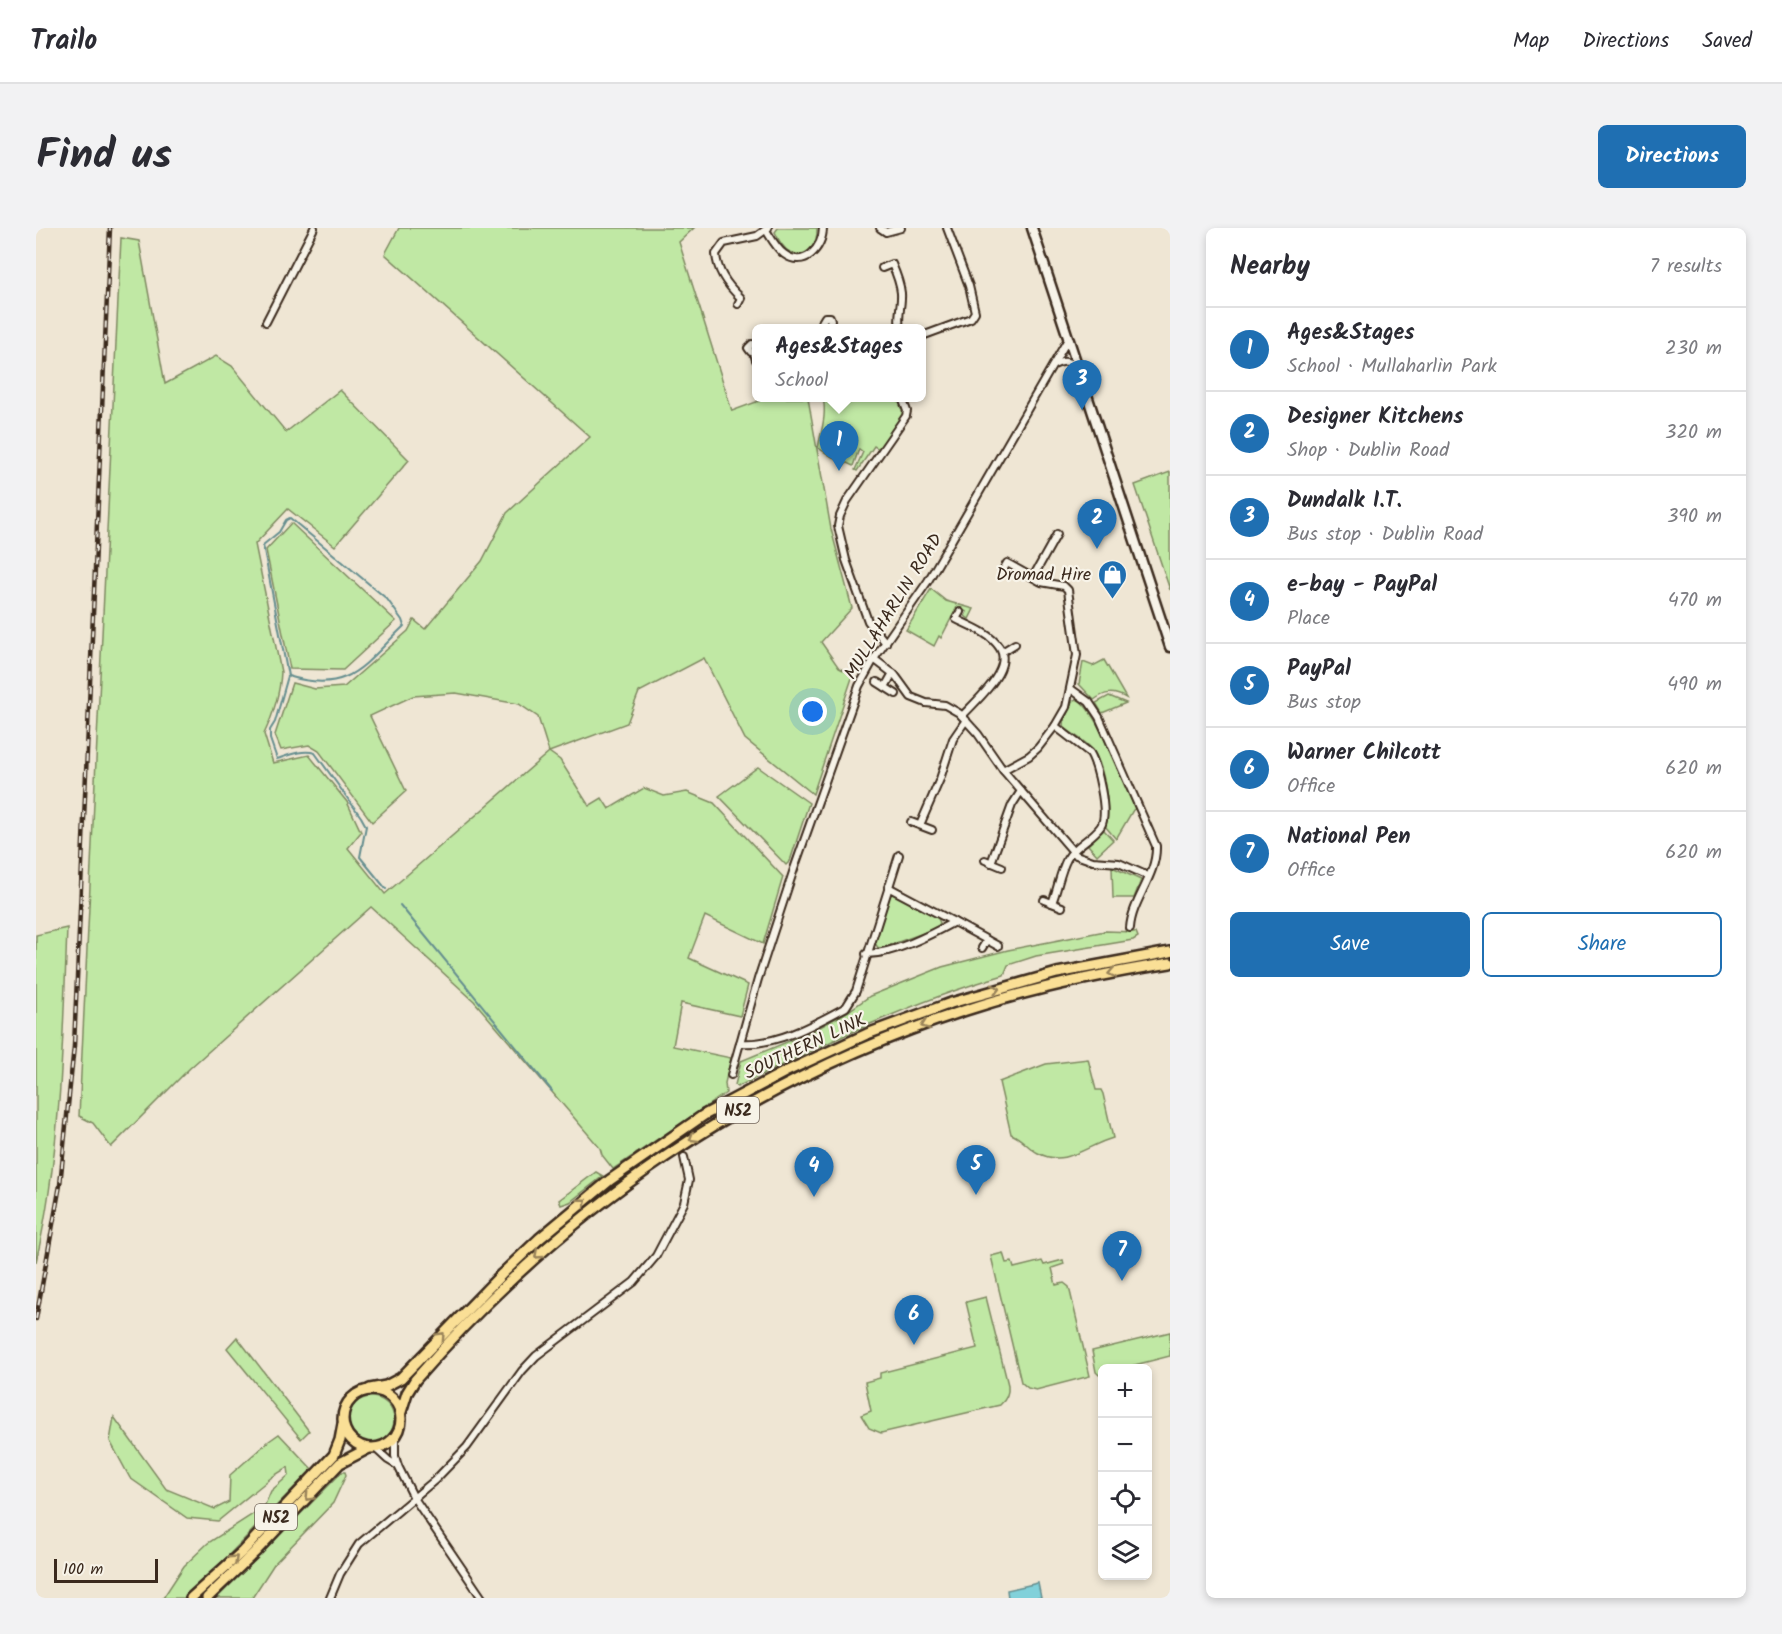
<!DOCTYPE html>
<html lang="en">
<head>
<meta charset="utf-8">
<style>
  :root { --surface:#fff; --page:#f2f2f3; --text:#2b2b33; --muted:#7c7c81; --line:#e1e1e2; --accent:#1f6fb2 }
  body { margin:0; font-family:Kalam,sans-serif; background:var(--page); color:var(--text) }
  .controls { position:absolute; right:18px; bottom:18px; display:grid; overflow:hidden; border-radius:9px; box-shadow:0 3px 9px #0003 }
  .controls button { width:54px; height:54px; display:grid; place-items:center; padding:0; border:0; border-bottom:2px solid var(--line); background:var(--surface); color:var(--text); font:30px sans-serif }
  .scale { position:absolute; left:18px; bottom:15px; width:104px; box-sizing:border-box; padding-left:6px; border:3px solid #3b2a1e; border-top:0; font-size:16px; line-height:21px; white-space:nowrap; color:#3b2a1e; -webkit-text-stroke:4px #f7f3e8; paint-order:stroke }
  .you { position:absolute; left:777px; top:484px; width:21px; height:21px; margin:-15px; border:4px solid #fff; border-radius:50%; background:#1a73e8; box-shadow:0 0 0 9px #1a73e833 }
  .badge { display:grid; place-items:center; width:39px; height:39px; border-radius:50%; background:var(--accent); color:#fff; font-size:20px; font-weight:700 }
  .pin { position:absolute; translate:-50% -50px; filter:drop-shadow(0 2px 3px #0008) }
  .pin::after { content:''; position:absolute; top:32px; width:21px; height:18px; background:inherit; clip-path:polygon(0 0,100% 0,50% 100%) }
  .popup { position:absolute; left:716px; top:96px; width:174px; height:78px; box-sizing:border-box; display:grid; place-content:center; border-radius:9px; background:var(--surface); filter:drop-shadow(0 2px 4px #0005); font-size:20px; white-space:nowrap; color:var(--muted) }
  .popup b { font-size:22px; color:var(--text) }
  .popup::after { content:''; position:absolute; left:50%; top:100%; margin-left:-12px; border:12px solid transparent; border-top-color:var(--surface) }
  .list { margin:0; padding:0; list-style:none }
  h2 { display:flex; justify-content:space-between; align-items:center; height:78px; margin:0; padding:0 24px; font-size:26px }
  h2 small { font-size:20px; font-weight:400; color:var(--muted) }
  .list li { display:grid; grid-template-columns:39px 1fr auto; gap:18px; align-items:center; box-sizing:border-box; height:84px; padding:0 24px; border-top:2px solid var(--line) }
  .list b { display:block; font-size:22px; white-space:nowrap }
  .list p { margin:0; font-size:20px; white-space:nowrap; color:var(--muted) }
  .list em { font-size:20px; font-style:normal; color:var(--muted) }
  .actions { display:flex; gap:12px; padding:18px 24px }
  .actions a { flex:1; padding:14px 0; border:2px solid var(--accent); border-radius:9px; text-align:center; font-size:21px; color:var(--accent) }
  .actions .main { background:var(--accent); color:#fff }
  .icon { flex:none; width:33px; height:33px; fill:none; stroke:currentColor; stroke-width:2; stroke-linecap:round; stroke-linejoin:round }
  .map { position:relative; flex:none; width:1134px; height:1370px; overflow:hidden; border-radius:9px }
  header { display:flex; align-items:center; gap:36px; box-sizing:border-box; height:84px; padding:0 30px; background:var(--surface); border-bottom:2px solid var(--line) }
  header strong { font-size:28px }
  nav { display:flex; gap:33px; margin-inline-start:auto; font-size:21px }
  .intro { display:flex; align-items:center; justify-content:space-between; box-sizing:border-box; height:144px; padding:0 36px }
  h1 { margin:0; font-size:42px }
  .button { padding:15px 27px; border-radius:9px; background:var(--accent); color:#fff; font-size:21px; font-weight:700 }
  main { display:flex; gap:36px; padding:0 36px }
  aside { flex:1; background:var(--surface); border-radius:9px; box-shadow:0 3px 9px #0003 }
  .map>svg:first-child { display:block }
  .green { fill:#c0e8a4; stroke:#7e8961; stroke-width:1.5 }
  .water { fill:#81d1da; stroke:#658e8f; stroke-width:1.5 }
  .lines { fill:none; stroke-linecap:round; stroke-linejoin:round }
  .stream { stroke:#658e8f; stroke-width:2 }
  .minor-casing { stroke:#3b2a1e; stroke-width:10 }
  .secondary-casing { stroke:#3b2a1e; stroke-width:13 }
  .primary-casing { stroke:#3b2a1e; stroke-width:14 }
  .minor { stroke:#f7f3e8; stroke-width:6 }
  .secondary { stroke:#f7f3e8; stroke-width:8 }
  .primary { stroke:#fadf96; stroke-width:9 }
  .rail-casing { stroke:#3b2a1e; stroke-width:4.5 }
  .rail { stroke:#f7f3e8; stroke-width:2; stroke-dasharray:7; stroke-linecap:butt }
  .oneway { stroke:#9a845a }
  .labels { text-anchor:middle; stroke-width:4.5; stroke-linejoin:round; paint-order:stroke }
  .shield { fill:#f7f3e8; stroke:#73665b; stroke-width:1.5 }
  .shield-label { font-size:16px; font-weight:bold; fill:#3b2a1e }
  .poi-label { font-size:18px; fill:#3b2a1e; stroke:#f7f3e8; text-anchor:end }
  .street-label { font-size:18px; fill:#3b2a1e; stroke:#f7f3e8 }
</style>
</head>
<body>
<header>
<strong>Trailo</strong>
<nav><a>Map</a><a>Directions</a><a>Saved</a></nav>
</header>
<div class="intro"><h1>Find us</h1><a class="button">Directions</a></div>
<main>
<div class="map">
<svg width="1134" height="1370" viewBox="0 0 1134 1370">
  <rect width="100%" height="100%" fill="#efe6d4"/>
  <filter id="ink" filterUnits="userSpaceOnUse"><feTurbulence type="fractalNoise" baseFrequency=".0167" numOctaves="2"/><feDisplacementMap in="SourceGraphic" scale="12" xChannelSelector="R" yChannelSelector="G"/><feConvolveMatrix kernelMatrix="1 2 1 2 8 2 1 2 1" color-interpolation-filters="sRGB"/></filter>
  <g filter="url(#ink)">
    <g class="green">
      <path d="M363,0H658L643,14L696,183L731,170H772L795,301L816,380L785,414L803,440L817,447L777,566L709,511L668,430L603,464L591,495L513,524L524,532L553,578L566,570L573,581L608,560L628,568L651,564L678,575L747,649L727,716L669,688L653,730L712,757L704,788L645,775L637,818L695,830L689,855L690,865L577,941L566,927L564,920L438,773L335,679L154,840L75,919L57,895L43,888L85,10L103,13L129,156L180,128L196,138L250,204L304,162L373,232L299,318L252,281L219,316L245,444C244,465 237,487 228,506L237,535L273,527L311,574L325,604L312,620L349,666L513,524L502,489L483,476L420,465L377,468L334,488L370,563L336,594L283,523L273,517L245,522L239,507L256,455L279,461L308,459L372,403L378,392L389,401L446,333L471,285L554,209L349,26Z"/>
      <path d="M742,0H781C782,15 772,32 754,24C746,20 742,11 739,4Z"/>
      <path d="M787,170H864L868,186L843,221L838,218L821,243L819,242L827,224L823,221L817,238L811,235L809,237L782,220C785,203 791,187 787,170Z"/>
      <path d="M1134,244V362L1099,257Z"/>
      <path d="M255,295L360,393L307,442L254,441L230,322Z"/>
      <path d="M895,361L910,373L938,381L933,391L929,388L931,384L921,379L905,410L903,408L898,418L870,402Z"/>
      <path d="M1068,432L1090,470C1077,463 1069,464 1058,472L1043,456L1047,434L1057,438Z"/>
      <path d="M1073,468L1090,475L1066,485L1060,475Z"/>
      <path d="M1040,471C1058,475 1091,561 1099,581L1097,582L1080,611L1069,598C1075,580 1068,535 1055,520C1048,512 1036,506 1028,499L1027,496L1036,473Z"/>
      <path d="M722,539L773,575L754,633L750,637L683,568Z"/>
      <path d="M1068,602L1077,612L1061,627L1052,617Z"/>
      <path d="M1076,639L1105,652L1098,670H1077Z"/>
      <path d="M859,665L901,688L904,695L901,700L843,721L838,714L852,668Z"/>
      <path d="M31,700C27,811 25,925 0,1034V707Z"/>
      <path d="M1069,703L1100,704L1102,709L1097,712L1000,728L972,737L968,747C874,774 788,816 701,859L699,857L705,833L775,804L811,784L834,768L906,739L972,722Z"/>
      <path d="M1052,831L1060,862H1065L1067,866L1077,910C1051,917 1030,940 1002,925C992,920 986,910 975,906L963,854L1010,836Z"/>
      <path d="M560,944L567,948L534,974L525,977L523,972Z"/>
      <path d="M967,1025L970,1035L976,1034L978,1040L1006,1033L1008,1037L1027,1032L1028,1036L1016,1040L1020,1057L1028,1055L1033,1059L1054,1148L1000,1162L992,1160L985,1154L955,1028Z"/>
      <path d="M950,1069L972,1157C973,1165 971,1171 964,1177L845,1205L833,1200L825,1187L835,1183L829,1154L844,1150V1145L941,1120L930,1074Z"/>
      <path d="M1134,1104V1128L1087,1140H1066V1146L1063,1147L1060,1144L1056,1123Z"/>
      <path d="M201,1109L273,1203L265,1211L191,1120Z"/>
      <circle cx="335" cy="1192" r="23"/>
      <path d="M78,1189L130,1261L179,1281L193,1274L194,1247L233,1213L243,1206L276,1241L156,1365L149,1370H127L148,1338L172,1315L228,1279L235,1263L253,1247L252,1239L236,1249L182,1293L151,1290L94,1250L74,1213Z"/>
      <path d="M306,1244H309L310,1247L297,1275L238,1336L216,1370H181Z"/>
    </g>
    <path class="water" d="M1002,1355L1005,1370H972L971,1362Z"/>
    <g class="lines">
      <g class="stream">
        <path d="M252,448C313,467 327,437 368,398L366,392L351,371L254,290L250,292L243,304L227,317L252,448L239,494L234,502V511L241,531C253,527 267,521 279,525L325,589L330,598L324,629L350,661"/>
        <path d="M364,677L516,863"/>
      </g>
      <defs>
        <g id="minor">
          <path d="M844,0L850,4L865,0"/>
          <path d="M730,2C735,10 740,20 748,26C768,41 787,20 787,0"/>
          <path d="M846,40L856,36C860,45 864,55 865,65C866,77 861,88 864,100"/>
          <path d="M702,76L705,70C693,59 681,43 680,26L688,15L721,8L732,0"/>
          <path d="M230,94L278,0"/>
          <path d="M792,98L788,97L786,94L789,89H794L795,92L792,98L793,100"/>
          <path d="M886,108L935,90L939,84L933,58L911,0"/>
          <path d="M720,117L716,116L712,120L715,124L718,125L720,132"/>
          <path d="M1018,137C1027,132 1033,133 1041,139"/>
          <path d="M966,344L971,335L1005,354L1028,358L1032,362L1041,427L1030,479L1019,498L1002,520L993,528L967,542"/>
          <path d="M997,349L1021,306"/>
          <path d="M924,384L920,391C934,398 954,405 963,419C979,440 939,474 926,488"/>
          <path d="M850,415L832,393L810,332L802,298L804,288L811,273L870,188L871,183L866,170"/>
          <path d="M966,424L979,416"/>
          <path d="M838,431L859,447L875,469L890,475L909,477L923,485L942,506L967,542L1040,627L1057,633L1083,635L1112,648"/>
          <path d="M841,454L860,466"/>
          <path d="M849,459L857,445"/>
          <path d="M1035,461L1053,474L1063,489L1120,618C1121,648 1096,672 1094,700"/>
          <path d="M875,594L896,602"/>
          <path d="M884,597L904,551L917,511L930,492"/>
          <path d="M949,632L966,639"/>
          <path d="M955,635L976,577L985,563"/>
          <path d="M1008,672L1026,679"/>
          <path d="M1016,675C1022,660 1024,644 1031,631C1039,617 1056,611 1065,598C1073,585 1061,537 1054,525L1019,498"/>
          <path d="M918,694L962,718"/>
          <path d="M946,720L951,712"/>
          <path d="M830,726C858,726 894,707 918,694L852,659"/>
          <path d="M704,815C741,818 779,796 810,779L820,763L863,627"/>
          <path d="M695,847L722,751L758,641L823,458L838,431L892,353L1032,111"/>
          <path d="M359,1209V1228L362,1238L378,1270L446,1370"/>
          <path d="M339,1220L352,1232L362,1238"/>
          <path d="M294,1370L304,1346L323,1316L399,1252L431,1219L486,1143L500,1128L598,1054L620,1028L648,975L653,952L648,929"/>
        </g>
        <path id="secondary" d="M996,0L1134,419"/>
        <g id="primary">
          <path d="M334,1161L350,1158L365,1150L466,1046L503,1011L574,952L668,887L749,844L831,806L915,775L1021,745L1134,724"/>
          <circle cx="336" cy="1191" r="29"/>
          <path d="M365,1184L371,1165L379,1152C528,980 714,852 930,782C997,760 1065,746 1134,735"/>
          <path d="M155,1370L206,1324L298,1227L304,1212L307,1196"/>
          <path d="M171,1370L220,1323L304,1235L333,1220"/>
        </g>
      </defs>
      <use href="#minor" class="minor-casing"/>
      <use href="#secondary" class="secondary-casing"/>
      <use href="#primary" class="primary-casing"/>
      <use href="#minor" class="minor"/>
      <use href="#secondary" class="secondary"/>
      <use href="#primary" class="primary"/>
      <defs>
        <path id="rail" d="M0,1091L24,957L38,818L74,0"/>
      </defs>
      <use href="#rail" class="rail-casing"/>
      <use href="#rail" class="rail"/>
    </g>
    <defs><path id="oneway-chevron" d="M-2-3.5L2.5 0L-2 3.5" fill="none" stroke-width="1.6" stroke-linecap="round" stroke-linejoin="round" transform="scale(1.5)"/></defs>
    <g class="oneway">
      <use href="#oneway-chevron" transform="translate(1076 745) rotate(169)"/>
      <use href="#oneway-chevron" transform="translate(960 761) rotate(-15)"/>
      <use href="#oneway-chevron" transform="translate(889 797) rotate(160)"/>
      <use href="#oneway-chevron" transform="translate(657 910) rotate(148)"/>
      <use href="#oneway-chevron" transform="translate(547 974) rotate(-39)"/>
      <use href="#oneway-chevron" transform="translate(502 1027) rotate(139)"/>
      <use href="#oneway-chevron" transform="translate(405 1108) rotate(-47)"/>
      <use href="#oneway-chevron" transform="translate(273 1269) rotate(133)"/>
      <use href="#oneway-chevron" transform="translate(198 1331) rotate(-43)"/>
    </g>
  </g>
  <defs>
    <symbol id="shop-pin" viewBox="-11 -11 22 30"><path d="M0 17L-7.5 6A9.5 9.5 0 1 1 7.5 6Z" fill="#1f6fb2" stroke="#f7f3e8"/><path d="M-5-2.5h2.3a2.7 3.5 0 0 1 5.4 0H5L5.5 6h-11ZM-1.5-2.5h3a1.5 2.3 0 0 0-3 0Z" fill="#fff"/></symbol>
  </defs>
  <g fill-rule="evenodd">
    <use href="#shop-pin" x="1060" y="330" width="33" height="45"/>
  </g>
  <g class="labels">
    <g class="shield">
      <rect x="681" y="869" width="42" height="26" rx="4.5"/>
      <rect x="219" y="1276" width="42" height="26" rx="4.5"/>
    </g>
    <g class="shield-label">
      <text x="702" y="888">N52</text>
      <text x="240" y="1295">N52</text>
    </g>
    <g class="poi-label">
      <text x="1055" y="352">Dromad Hire</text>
    </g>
    <g class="street-label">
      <text transform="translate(857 378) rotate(-58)" y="6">MULLAHARLIN ROAD</text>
      <text transform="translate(769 818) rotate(-25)" y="6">SOUTHERN LINK</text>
    </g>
  </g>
</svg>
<div class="controls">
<button>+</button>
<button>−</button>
<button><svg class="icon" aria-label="locate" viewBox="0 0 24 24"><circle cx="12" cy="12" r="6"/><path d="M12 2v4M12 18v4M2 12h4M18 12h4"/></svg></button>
<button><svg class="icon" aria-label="layers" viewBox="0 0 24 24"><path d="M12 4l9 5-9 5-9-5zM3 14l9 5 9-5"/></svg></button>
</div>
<div class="scale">100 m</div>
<div class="you"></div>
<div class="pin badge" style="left:803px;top:243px">1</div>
<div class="popup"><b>Ages&amp;Stages</b>School</div>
<div class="pin badge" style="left:1061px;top:321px">2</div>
<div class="pin badge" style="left:1046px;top:182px">3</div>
<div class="pin badge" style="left:778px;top:969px">4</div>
<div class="pin badge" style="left:940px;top:967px">5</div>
<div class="pin badge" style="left:878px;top:1117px">6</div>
<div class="pin badge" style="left:1086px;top:1053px">7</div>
</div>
<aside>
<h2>Nearby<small>7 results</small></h2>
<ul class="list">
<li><span class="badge">1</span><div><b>Ages&amp;Stages</b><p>School · Mullaharlin Park</p></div><em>230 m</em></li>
<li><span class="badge">2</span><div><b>Designer Kitchens</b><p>Shop · Dublin Road</p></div><em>320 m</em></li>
<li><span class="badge">3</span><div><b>Dundalk I.T.</b><p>Bus stop · Dublin Road</p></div><em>390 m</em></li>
<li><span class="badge">4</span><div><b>e-bay - PayPal</b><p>Place</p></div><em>470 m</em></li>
<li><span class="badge">5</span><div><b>PayPal</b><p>Bus stop</p></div><em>490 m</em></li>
<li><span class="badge">6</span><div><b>Warner Chilcott</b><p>Office</p></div><em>620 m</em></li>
<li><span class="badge">7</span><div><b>National Pen</b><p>Office</p></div><em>620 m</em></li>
</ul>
<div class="actions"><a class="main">Save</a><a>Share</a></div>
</aside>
</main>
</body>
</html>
